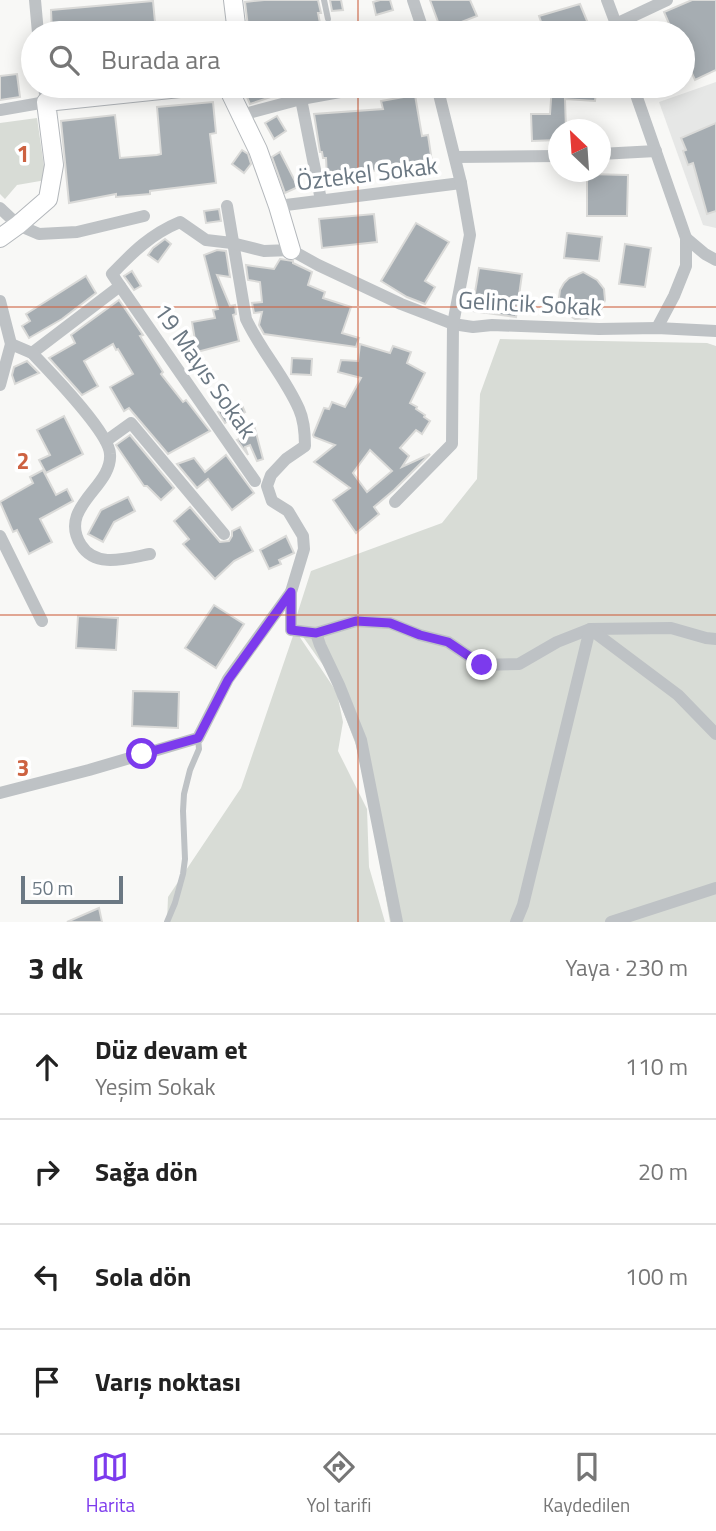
<!DOCTYPE html>
<html lang="tr">
<head>
<meta charset="utf-8">
<style>
  :root { --surface:#fff; --page:#f2f2f2; --text:#222; --muted:#767676; --line:#e0e0e0; --accent:#7c3aed }
  body { margin:0; font-family:"Titillium Web",sans-serif; background:var(--page); color:var(--text) }
  .compass { position:absolute; left:548px; top:119px; width:63px; height:63px; border-radius:50%; background:var(--surface); box-shadow:0 4px 18px #0003; rotate:335deg }
  .scale { position:absolute; left:21px; bottom:18px; width:102px; box-sizing:border-box; padding-left:7px; border:4px solid #6b7883; border-top:0; font-size:19px; line-height:24px; white-space:nowrap; color:#6b7883; -webkit-text-stroke:5px #fff; paint-order:stroke }
  .stop { position:absolute; width:21px; height:21px; margin:-16px; border:5px solid #7c3aed; border-radius:50%; background:#fff }
  .stop.end { background:#7c3aed; border-color:#fff; box-shadow:0 2px 7px #0008 }
  .list { margin:0; padding:0; list-style:none }
  h2 { display:flex; justify-content:space-between; align-items:center; height:91px; margin:0; padding:0 28px; font-size:30px }
  h2 small { font-size:23px; font-weight:400; color:var(--muted) }
  .list li { display:grid; grid-template-columns:46px 1fr auto; gap:21px; align-items:center; box-sizing:border-box; height:105px; padding:0 28px; border-top:2px solid var(--line) }
  .list b { display:block; font-size:26px; white-space:nowrap }
  .list p { margin:0; font-size:23px; white-space:nowrap; color:var(--muted) }
  .list em { font-size:23px; font-style:normal; color:var(--muted) }
  .icon { flex:none; width:38px; height:38px; fill:none; stroke:currentColor; stroke-width:2; stroke-linecap:round; stroke-linejoin:round }
  .map { position:relative; flex:none; width:716px; height:922px; overflow:hidden }
  .search { position:absolute; background:var(--surface); box-shadow:0 4px 18px #0003; left:21px; right:21px; top:21px; height:77px; display:flex; align-items:center; gap:18px; box-sizing:border-box; padding:0 24px; border-radius:38px; color:var(--muted); font-size:26px }
  .sheet { height:511px; background:var(--surface) }
  nav { display:flex; justify-content:space-around; align-items:center; box-sizing:border-box; height:98px; border-top:2px solid var(--line); background:var(--surface); font-size:19px; color:var(--muted) }
  nav a { display:grid; justify-items:center; gap:4px }
  nav .on { color:var(--accent) }
  .map>svg:first-child { display:block }
  .built { fill:#e6e7e6 }
  .green { fill:#d8dcd6 }
  .building { fill:#a6adb2; stroke:#dadad8; stroke-width:2; fill-rule:evenodd }
  .lines { fill:none; stroke-linecap:round; stroke-linejoin:round }
  .secondary-casing { stroke:#b3b7bb; stroke-width:20 }
  .lane { stroke:#bec2c5; stroke-width:6 }
  .street { stroke:#bec2c5; stroke-width:12 }
  .secondary { stroke:#fff; stroke-width:18 }
  .route { stroke:#7c3aed; stroke-width:9 }
  .grid { fill:none; stroke:#cd6241; stroke-width:2; stroke-opacity:0.55 }
  .labels { text-anchor:middle; stroke-width:7; stroke-linejoin:round; paint-order:stroke }
  .street-label { font-size:24px; fill:#6b7883; stroke:#fff }
  .grid-label { font-size:23px; text-anchor:middle; font-weight:bold; fill:#cd6241; stroke:#fff; stroke-width:7; stroke-linejoin:round; paint-order:stroke }
</style>
</head>
<body>
<div class="map">
<svg width="716" height="922" viewBox="0 0 716 922">
  <rect width="100%" height="100%" fill="#f8f8f6"/>
  <path class="built" d="M716,82V228L703,225L659,102Z"/>
  <g class="green">
    <path d="M37,118L46,180L17,185L5,199L0,194V123Z"/>
    <path d="M500,339L707,343L716,346V922H390L373,824L356,745L338,698L343,722L338,751L367,809L369,867L385,922H167L168,897L241,788L295,630L336,691L330,675L294,624L311,571L442,523L477,479L480,394Z"/>
  </g>
  <g class="building">
    <path d="M264,0H318L321,13H318L322,33H259L256,25L248,27L245,2Z"/>
    <path d="M330,0H341L343,10L332,11Z"/>
    <path d="M380,0H390L393,10L376,15L373,2Z"/>
    <path d="M430,0H470L477,16L441,30Z"/>
    <path d="M692,0H716V70L695,80L683,54V33H673L664,12Z"/>
    <path d="M153,1L156,33H52L51,10Z"/>
    <path d="M580,4L592,33H545L539,16Z"/>
    <path d="M17,74L20,97L0,100V76Z"/>
    <path d="M242,86H266L271,97L250,104Z"/>
    <path d="M552,86H597L595,101L565,99L566,130H558V140L532,141L531,114H550Z"/>
    <path d="M415,95L422,136L428,135L433,169L388,176L387,170L345,172V176L327,177L326,158H323L322,152H320L314,114L383,109L381,101Z"/>
    <path d="M213,102L216,133L210,134L216,183L150,191V194L116,197V194L69,203L61,121L115,115L120,158L157,155L161,154L157,107Z"/>
    <path d="M277,116L286,131L274,139L265,123Z"/>
    <path d="M716,123V211L707,214L693,163L688,165L683,151L686,150L681,138Z"/>
    <path d="M242,150L248,154L251,164L244,173L232,164Z"/>
    <path d="M280,152L298,187L285,193L272,157Z"/>
    <path d="M587,174L628,175L627,216H587Z"/>
    <path d="M219,209L221,221L206,223L204,211Z"/>
    <path d="M374,214L377,242L322,248L319,219Z"/>
    <path d="M416,223L449,242L425,281L435,287L425,304L407,297L381,281Z"/>
    <path d="M567,233L602,237L599,261L564,258Z"/>
    <path d="M165,239L171,244L158,262L148,255L153,248Z"/>
    <path d="M625,244L651,248L645,287L619,284Z"/>
    <path d="M217,250L226,251L230,277L217,275L230,306L235,305L236,314L233,315L239,341L197,352L192,322L215,318L213,310L218,309L204,255Z"/>
    <path d="M280,259L293,261V263L312,272L308,285L325,292L323,298L351,307L342,333L359,338L356,347L264,334L259,325L262,312L254,313L252,303L262,302L260,282L248,280L246,265L274,269Z"/>
    <path d="M479,268L522,274L516,317L472,311Z"/>
    <path d="M132,271L141,286L134,290L124,276Z"/>
    <path d="M583,272L597,280L604,289L605,300L602,308L598,314L591,318L575,319L564,312L560,305L559,298L560,290L564,283L569,278Z"/>
    <path d="M86,276L96,293L62,319L29,338L22,326L30,321L26,314Z"/>
    <path d="M119,300L143,335L140,336L163,372L161,374L183,402L186,400L210,431L168,454L129,408L124,411L110,387L133,374L118,349L116,350L113,344L84,361L98,386L82,395L49,358L75,343L71,335Z"/>
    <path d="M360,344L390,353L393,346L411,352L407,363L425,373L410,403L417,407L416,409L425,415L424,417L430,421L422,434L416,430L400,448L409,456L402,467L430,454L394,490L374,507L379,514L356,533L333,500L350,488L314,462L335,445L314,437L313,435L324,408L329,409L332,402L345,407L361,378L338,372L341,360L358,361ZM370,450L392,471L367,492L353,473Z"/>
    <path d="M292,358L312,359L311,375L291,374Z"/>
    <path d="M27,361L39,373L15,384L12,375L14,367Z"/>
    <path d="M240,401L245,412L225,423L218,412Z"/>
    <path d="M64,416L83,454L46,473L39,460L50,455L37,430Z"/>
    <path d="M254,425L263,459L257,461L250,445L245,447L248,455L237,440L246,436L242,428Z"/>
    <path d="M130,435L174,488L161,500L147,486H144L116,445Z"/>
    <path d="M226,455L254,493L232,510L208,479L197,488L177,464L194,458L205,472Z"/>
    <path d="M43,470L56,495L67,489L73,501L40,519L52,542L29,554L17,530L13,532L0,502L33,483L30,477Z"/>
    <path d="M128,497L135,511L114,522L103,542L88,534L101,510Z"/>
    <path d="M190,507L220,542L229,541L232,536V531L240,527L253,551L234,561L215,579L183,544L189,539L174,521Z"/>
    <path d="M286,536L294,553L279,560L281,564L269,569L260,550Z"/>
    <path d="M214,605L244,624L216,668L185,648Z"/>
    <path d="M78,616L118,618L116,650L76,648Z"/>
    <path d="M133,691L179,692L178,728L132,726Z"/>
    <path d="M99,908L102,922H67Z"/>
  </g>
  <g class="lines">
    <defs>
      <g id="secondary">
        <path d="M233,0L237,33"/>
        <path d="M227,86L258,150L278,206L291,250"/>
        <path d="M0,238L18,225L48,199L54,165L46,102L199,86"/>
      </g>
    </defs>
    <use href="#secondary" class="secondary-casing"/>
    <g class="lane">
      <path d="M324,0L328,19"/>
      <path d="M167,922L175,903L183,874L185,859L183,811L184,794L190,770L199,749L198,738"/>
    </g>
    <g class="street">
      <path d="M35,0L38,33"/>
      <path d="M413,0L424,33"/>
      <path d="M607,0L616,24L617,33"/>
      <path d="M616,24L667,0"/>
      <path d="M633,86L686,238V266L674,296L657,328"/>
      <path d="M301,99L321,200"/>
      <path d="M0,110L46,102L44,86"/>
      <path d="M241,115L301,99L373,86"/>
      <path d="M600,154L656,151"/>
      <path d="M455,157L558,156"/>
      <path d="M227,206L246,319C261,351 285,377 299,409C304,420 305,433 305,446L286,459L271,475L267,486L272,501L288,511L303,536L304,549L291,592V630L316,633"/>
      <path d="M278,206L461,183"/>
      <path d="M0,208L18,225L39,234L77,232L144,216"/>
      <path d="M686,238L705,254L716,260"/>
      <path d="M120,286L255,481"/>
      <path d="M0,301L11,344L0,385"/>
      <path d="M11,344L32,353L120,286L112,274C133,252 151,234 180,222L206,240L232,243L264,251L291,250L318,265L401,304L453,324L473,327L492,325L599,329L657,328L716,331"/>
      <path d="M32,353C49,371 109,432 110,454C113,487 57,507 81,545C96,569 127,558 150,554"/>
      <path d="M106,441L131,423L224,534"/>
      <path d="M395,502L452,444L453,324L470,235L461,183L437,86"/>
      <path d="M0,536L42,621"/>
      <path d="M0,793L89,770L198,738L228,679L291,592"/>
      <path d="M397,922L361,740L339,685L320,645L316,633L356,621L390,623L420,635L448,642L482,665L519,664L557,642L590,629L671,628L706,638L716,639"/>
      <path d="M516,922L523,905L590,629L678,695L716,734"/>
      <path d="M611,922L716,888"/>
    </g>
    <use href="#secondary" class="secondary"/>
  </g>
  <g class="lines">
    <path class="route" d="M142,754L198,738L228,680L291,592V630L316,633L356,621L390,623L420,635L448,642L482,665"/>
  </g>
  <path class="grid" d="M358,0V33M358,86V922M0,307H716M0,615H716"/>
  <g class="labels">
    <g class="street-label">
      <text transform="translate(367 174) rotate(-7)" y="8">Öztekel Sokak</text>
      <text transform="translate(530 304) rotate(3)" y="8">Gelincik Sokak</text>
      <text transform="translate(205 371) rotate(55)" y="8">19 Mayıs Sokak</text>
    </g>
  </g>
  <g class="grid-label">
    <text x="23" y="162">1</text>
    <text x="23" y="469">2</text>
    <text x="23" y="776">3</text>
  </g>
</svg>
<svg class="compass" viewBox="-18 -18 36 36"><path d="M0-13l5 13h-10z" fill="#e53935"/><path d="M0 13l5-13h-10z" fill="#767676"/></svg>
<div class="scale">50 m</div>
<div class="stop" style="left:142px;top:754px"></div>
<div class="stop end" style="left:482px;top:665px"></div>
<div class="search"><svg class="icon" aria-label="search" viewBox="0 0 24 24"><circle cx="10" cy="10" r="6"/><path d="M15 15l6 6"/></svg>Burada ara</div>
</div>
<section class="sheet">
<h2>3 dk<small>Yaya · 230 m</small></h2>
<ul class="list">
<li><svg class="icon" aria-label="ahead" viewBox="0 0 24 24"><path d="M12 20V5M6 11l6-6 6 6"/></svg><div><b>Düz devam et</b><p>Yeşim Sokak</p></div><em>110 m</em></li>
<li><svg class="icon" aria-label="right" viewBox="0 0 24 24"><path d="M7 20v-9h11M14 6l5 5-5 5"/></svg><div><b>Sağa dön</b></div><em>20 m</em></li>
<li><svg class="icon" aria-label="left" viewBox="0 0 24 24"><path d="M17 20v-9H6M10 6l-5 5 5 5"/></svg><div><b>Sola dön</b></div><em>100 m</em></li>
<li><svg class="icon" aria-label="arrive" viewBox="0 0 24 24"><path d="M6 21V4h12l-3 4 3 4H6"/></svg><div><b>Varış noktası</b></div></li>
</ul>
</section>
<nav>
<a class="on"><svg class="icon" aria-label="map" viewBox="0 0 24 24"><path d="M3 6l6-2 6 2 6-2v14l-6 2-6-2-6 2zM9 4v14M15 6v14"/></svg>Harita</a>
<a><svg class="icon" aria-label="directions" viewBox="0 0 24 24"><path d="M12 3l9 9-9 9-9-9zM9 14v-3h6M13 9l2 2-2 2"/></svg>Yol tarifi</a>
<a><svg class="icon" aria-label="saved" viewBox="0 0 24 24"><path d="M7 4h10v16l-5-4-5 4z"/></svg>Kaydedilen</a>
</nav>
</body>
</html>
